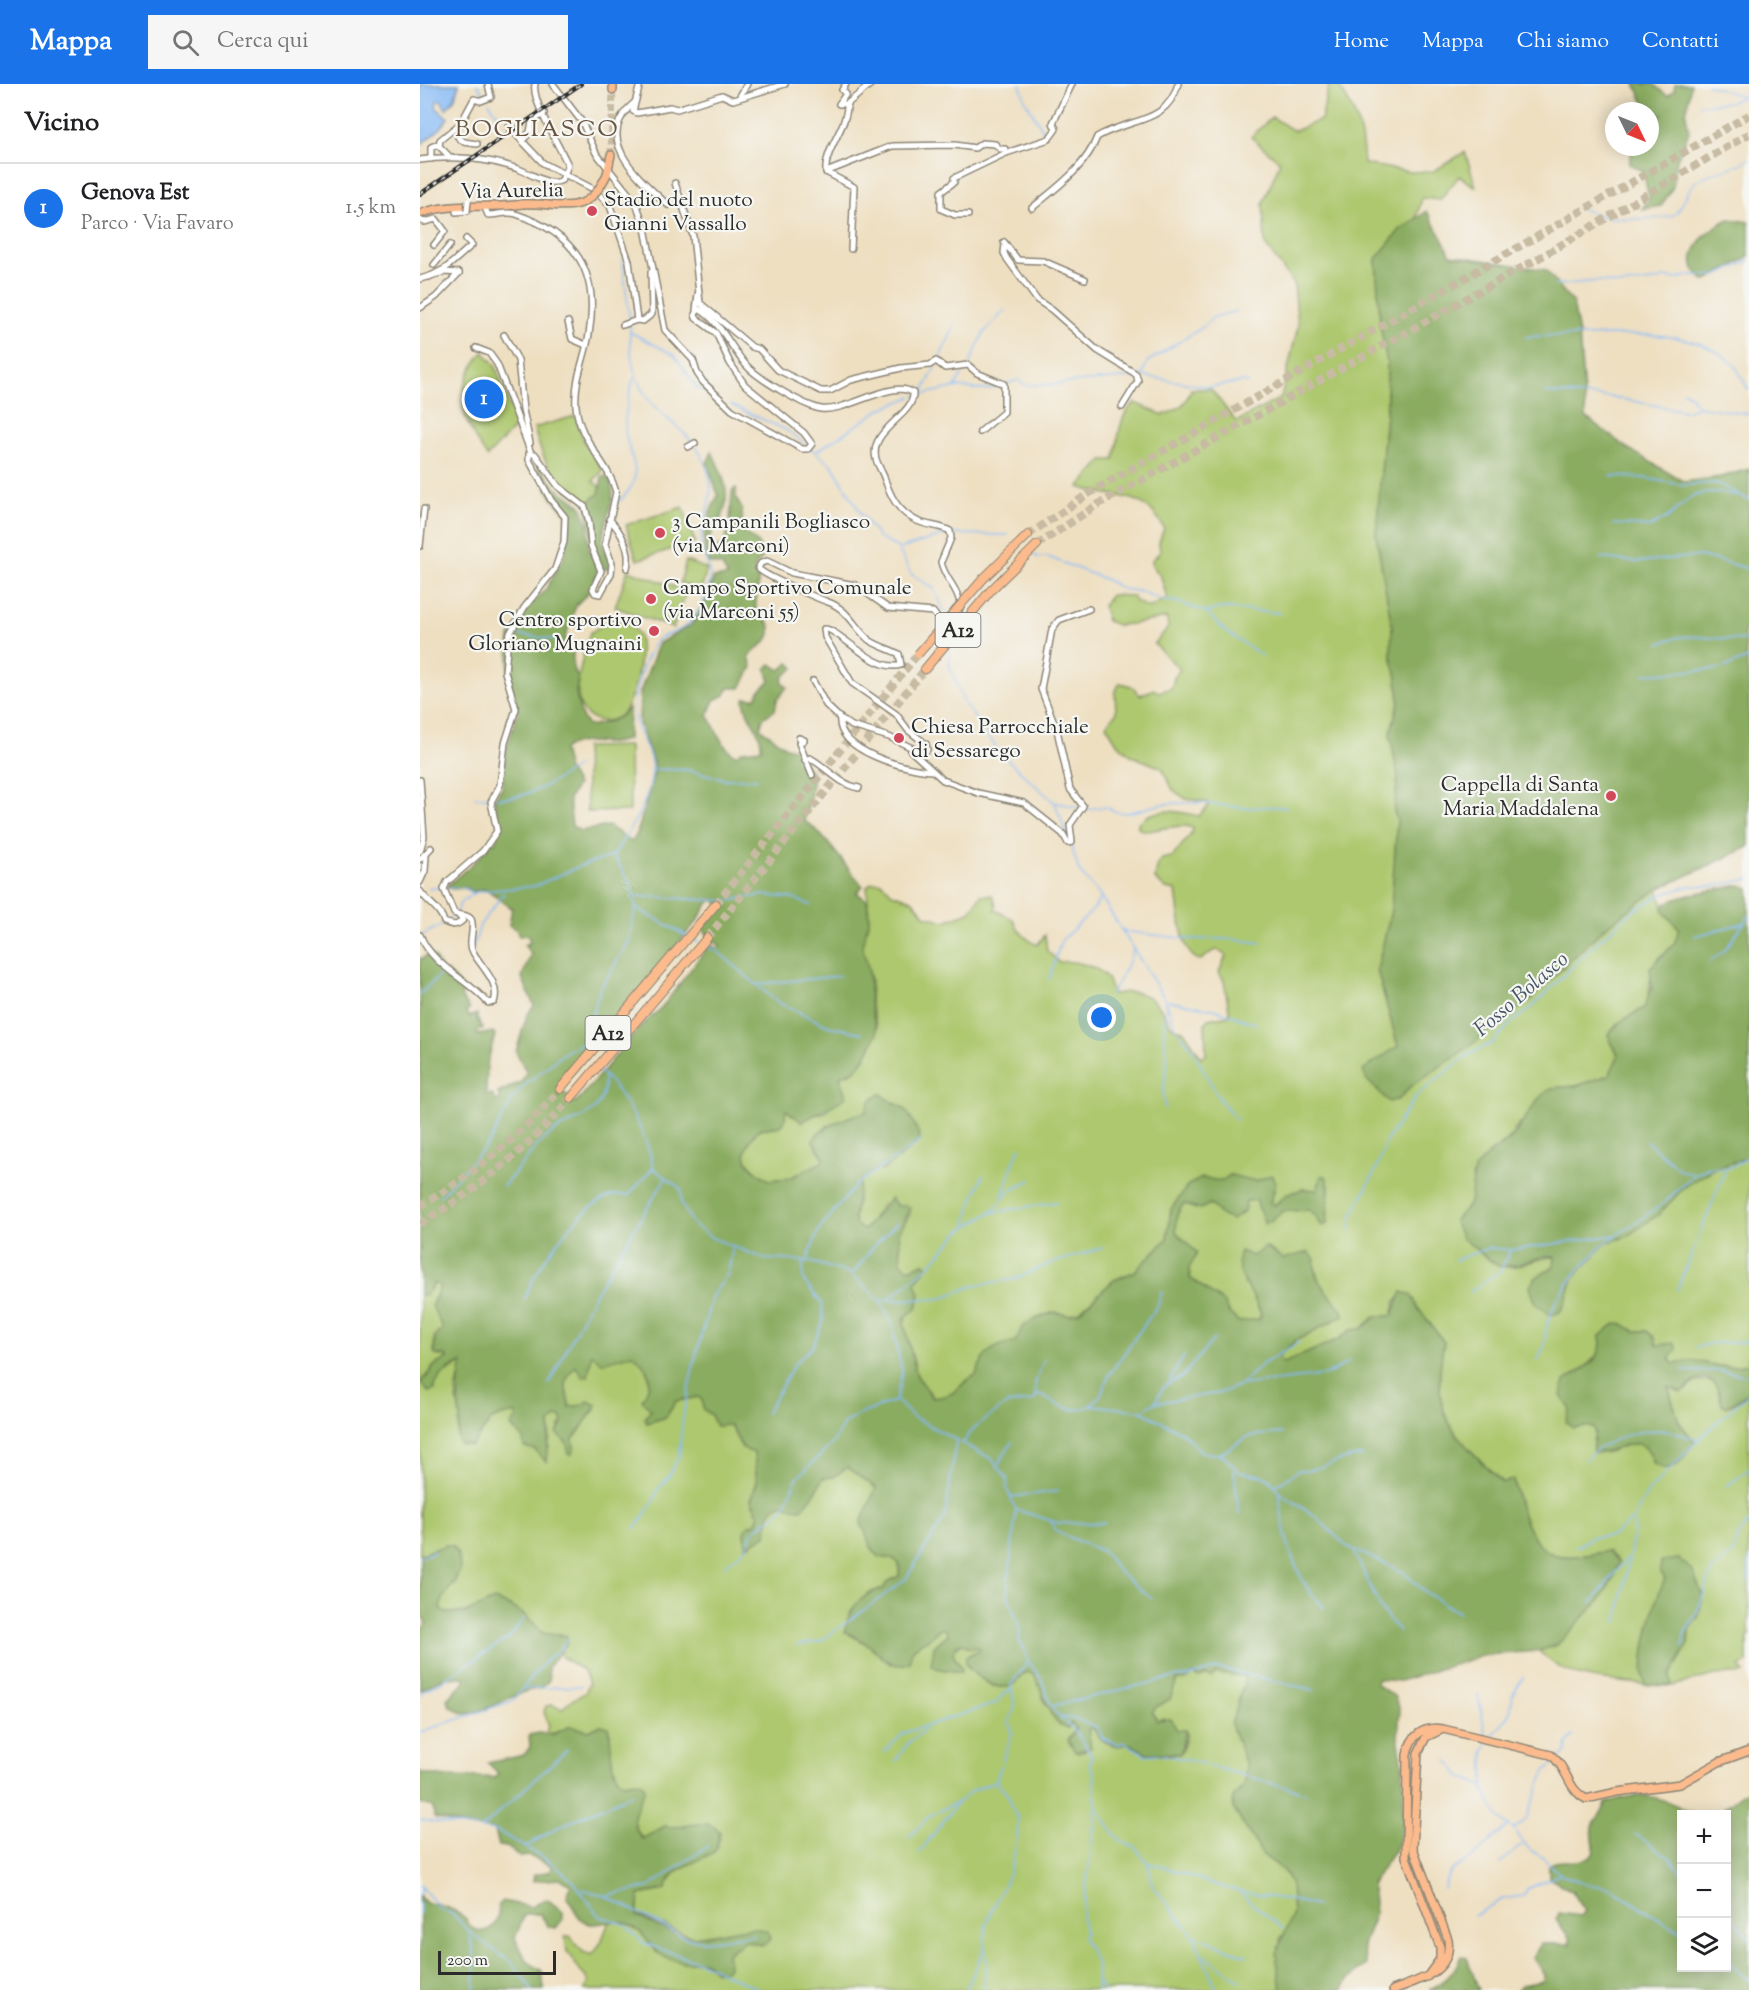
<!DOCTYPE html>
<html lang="it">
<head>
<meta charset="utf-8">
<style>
  :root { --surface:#fff; --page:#f6f6f6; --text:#202124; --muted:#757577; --line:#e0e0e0; --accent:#1a73e8 }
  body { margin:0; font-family:"Sorts Mill Goudy",serif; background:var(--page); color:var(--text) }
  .controls { position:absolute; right:18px; bottom:18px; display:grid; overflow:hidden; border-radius:0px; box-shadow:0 3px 15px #0003 }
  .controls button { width:54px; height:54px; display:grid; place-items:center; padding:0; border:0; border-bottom:2px solid var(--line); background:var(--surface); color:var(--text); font:30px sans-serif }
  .compass { position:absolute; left:1185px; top:18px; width:54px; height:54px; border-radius:50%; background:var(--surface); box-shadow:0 3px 15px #0003; rotate:133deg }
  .scale { position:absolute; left:18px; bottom:15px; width:118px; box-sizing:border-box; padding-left:6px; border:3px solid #2b2b2b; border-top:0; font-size:16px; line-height:21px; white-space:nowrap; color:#2b2b2b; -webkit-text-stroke:4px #f6f6f2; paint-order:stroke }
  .you { position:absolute; left:682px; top:934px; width:21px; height:21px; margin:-15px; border:4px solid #fff; border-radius:50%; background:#1a73e8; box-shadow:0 0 0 9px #1a73e833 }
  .badge { display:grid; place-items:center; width:39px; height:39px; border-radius:50%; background:var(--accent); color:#fff; font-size:20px; font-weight:700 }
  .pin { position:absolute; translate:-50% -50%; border:3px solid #fff; box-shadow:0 2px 6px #0006 }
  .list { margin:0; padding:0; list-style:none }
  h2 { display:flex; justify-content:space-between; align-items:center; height:78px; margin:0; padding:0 24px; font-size:26px }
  h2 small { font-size:20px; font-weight:400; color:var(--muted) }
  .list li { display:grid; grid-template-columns:39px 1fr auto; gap:18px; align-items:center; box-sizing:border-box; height:90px; padding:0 24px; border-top:2px solid var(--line) }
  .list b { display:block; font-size:22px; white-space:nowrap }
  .list p { margin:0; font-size:20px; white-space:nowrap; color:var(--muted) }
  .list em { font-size:20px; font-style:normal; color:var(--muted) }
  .icon { flex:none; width:33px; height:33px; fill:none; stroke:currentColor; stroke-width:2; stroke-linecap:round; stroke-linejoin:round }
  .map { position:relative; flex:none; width:1329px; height:1906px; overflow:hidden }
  header { display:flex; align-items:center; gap:36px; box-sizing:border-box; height:84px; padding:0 30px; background:var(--accent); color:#fff }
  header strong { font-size:28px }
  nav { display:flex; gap:33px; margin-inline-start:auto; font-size:21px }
  .search { width:420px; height:54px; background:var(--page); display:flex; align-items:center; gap:15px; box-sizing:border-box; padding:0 21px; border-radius:0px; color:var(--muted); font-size:22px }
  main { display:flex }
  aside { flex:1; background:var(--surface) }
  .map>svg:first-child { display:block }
  .green { fill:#adc86e; stroke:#6c7a4c; stroke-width:1.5 }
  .forest { fill:#8aac61; stroke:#5a6c46; stroke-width:1.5; fill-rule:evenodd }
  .water { fill:#88bbf6; stroke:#5a7390; stroke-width:1.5 }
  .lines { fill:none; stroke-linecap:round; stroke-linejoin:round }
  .stream { stroke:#88bbf6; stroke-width:1.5 }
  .major-tunnel { stroke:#c7bba3; stroke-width:7; stroke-dasharray:7 3.5; stroke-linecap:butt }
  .highway-tunnel { stroke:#c7bba3; stroke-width:8; stroke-dasharray:8 4; stroke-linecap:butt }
  .minor-casing { stroke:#8c8576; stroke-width:8 }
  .major-casing { stroke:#8c8576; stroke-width:10 }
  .highway-casing { stroke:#8c8576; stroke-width:10 }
  .minor { stroke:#fff; stroke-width:5 }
  .major { stroke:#fbbb8d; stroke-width:7 }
  .highway { stroke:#fbbb8d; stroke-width:8 }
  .rail-casing { stroke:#2b2b2b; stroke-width:4 }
  .rail { stroke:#f6f6f2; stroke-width:1.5; stroke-dasharray:4.5; stroke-linecap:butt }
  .minor-bridge-casing { stroke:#8c8576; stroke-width:8; stroke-linecap:butt }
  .major-bridge-casing { stroke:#8c8576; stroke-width:10; stroke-linecap:butt }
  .highway-bridge-casing { stroke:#8c8576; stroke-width:10; stroke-linecap:butt }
  .minor-bridge { stroke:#fff; stroke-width:5 }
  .major-bridge { stroke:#fbbb8d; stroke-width:7 }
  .highway-bridge { stroke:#fbbb8d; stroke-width:8 }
  .poi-dot { fill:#d1495b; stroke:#f6f6f2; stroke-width:2 }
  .labels { text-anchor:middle; stroke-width:4.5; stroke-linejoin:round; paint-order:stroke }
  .shield { fill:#f6f6f2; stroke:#686867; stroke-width:1.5 }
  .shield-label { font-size:20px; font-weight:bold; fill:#2b2b2b }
  .street-label { font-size:21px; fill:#2b2b2b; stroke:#f6f6f2 }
  .poi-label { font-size:21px; fill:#2b2b2b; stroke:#f6f6f2; text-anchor:start }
  .water-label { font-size:22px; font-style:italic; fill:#475668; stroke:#f6f6f2 }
  .quarter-label { font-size:24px; letter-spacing:1.5px; fill:#6a5540; stroke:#f6f6f2 }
</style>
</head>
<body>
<header>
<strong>Mappa</strong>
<div class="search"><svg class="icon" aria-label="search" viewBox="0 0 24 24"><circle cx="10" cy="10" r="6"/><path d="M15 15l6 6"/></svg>Cerca qui</div>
<nav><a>Home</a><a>Mappa</a><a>Chi siamo</a><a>Contatti</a></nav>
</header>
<main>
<aside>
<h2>Vicino<small></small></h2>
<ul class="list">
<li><span class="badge">1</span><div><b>Genova Est</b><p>Parco · Via Favaro</p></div><em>1.5 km</em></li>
</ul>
</aside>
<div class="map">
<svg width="1329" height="1906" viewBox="0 0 1329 1906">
  <rect width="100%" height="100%" fill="#f6f6f2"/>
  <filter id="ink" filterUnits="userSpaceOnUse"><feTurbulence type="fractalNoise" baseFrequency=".0167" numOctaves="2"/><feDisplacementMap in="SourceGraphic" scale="12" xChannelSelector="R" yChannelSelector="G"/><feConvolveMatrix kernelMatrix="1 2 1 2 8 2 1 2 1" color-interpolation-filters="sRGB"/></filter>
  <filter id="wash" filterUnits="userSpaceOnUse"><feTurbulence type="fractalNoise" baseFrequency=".008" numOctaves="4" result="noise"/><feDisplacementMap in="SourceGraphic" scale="24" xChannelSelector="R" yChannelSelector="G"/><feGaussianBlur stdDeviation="1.35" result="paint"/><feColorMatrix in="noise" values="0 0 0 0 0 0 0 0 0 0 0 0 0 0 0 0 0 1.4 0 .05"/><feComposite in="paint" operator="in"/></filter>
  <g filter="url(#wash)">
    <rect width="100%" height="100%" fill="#eedfc1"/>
    <g class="green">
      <path d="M909,0H917C937,28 942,46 944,80L991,88L1014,87L1045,68L1056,103L1039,92L1020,116L1002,114L996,135L980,146L956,175L960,240L967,279V318L956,450L972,543L971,572L977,593L979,618L970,650L978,693L974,727L977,736L971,827L957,886L978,962L979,1015L990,1003L1047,964L1110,916L1184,844L1238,805L1245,829L1258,843C1259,865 1245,864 1236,878C1226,892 1234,909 1224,924L1204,935L1188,950C1195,975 1205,961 1189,991L1156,1002L1132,1004L1094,1047C1088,1061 1079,1060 1070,1069C1063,1076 1058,1086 1052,1093L1054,1102L1050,1119L1056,1166C1063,1170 1073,1180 1079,1182C1097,1187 1117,1172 1135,1173V1182L1114,1195L1145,1220L1153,1194L1185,1160L1207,1152L1238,1131L1264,1103L1293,1085L1329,1073V1280C1305,1285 1298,1282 1276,1277C1270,1275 1259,1279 1253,1280L1243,1262L1236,1261L1227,1247H1187L1180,1252C1184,1271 1175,1271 1165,1284C1152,1299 1150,1326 1153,1344C1161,1343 1171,1338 1176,1348L1173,1357L1185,1369C1209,1361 1224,1349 1234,1380L1275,1359L1259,1338L1248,1303L1266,1306C1275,1296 1282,1295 1295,1298L1302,1320L1312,1321L1329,1309V1552L1327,1553V1579L1319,1583L1324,1589L1295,1591L1252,1602L1249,1592L1268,1561L1269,1545L1278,1533L1245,1495C1234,1521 1218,1575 1225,1601C1186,1595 1147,1598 1119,1567L1137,1561L1188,1467C1172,1470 1153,1475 1136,1471C1108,1463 1099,1420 1093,1396L1083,1399C1033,1347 1009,1337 1024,1258L997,1224L994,1215L976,1217L972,1232H956L941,1245L931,1246L919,1255L864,1279L859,1278L858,1272L875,1257L924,1231L901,1203L894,1181L879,1172L863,1175L846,1163L833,1172L828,1171L824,1199L831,1207L841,1231L839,1235L819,1238L808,1228L803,1218L770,1194L769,1184L775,1174L770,1162L756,1148C757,1137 755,1126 765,1120L775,1125L790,1120L802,1132L820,1131L826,1117L836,1116L840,1126L851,1138L863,1127L889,1126L897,1133L898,1138L907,1140L909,1102L898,1106L883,1105L866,1111L854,1121L850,1119L855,1104L810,1091L802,1097L782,1094L768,1101L749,1140L747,1155L714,1188L694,1196L659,1228L649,1231L634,1228L611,1237L603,1243L596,1257C573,1263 564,1267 556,1291C537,1300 540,1312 514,1314L497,1292L484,1240L494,1199L504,1179L489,1185L481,1179L479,1148L490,1130L477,1122L463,1120L444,1147L435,1140L434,1134L440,1098L457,1086H463L500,1052L484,1024L469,1018L462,1010L446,1028L407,1042L393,1057L404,1074L402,1078L370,1094L349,1096C322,1079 317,1070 339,1045L360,1042L366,1026L382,1038L395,1030L406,1028L422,1003L420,992L430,989L445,974L455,954L457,943L450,918L451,896L442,862L449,835L447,803L451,799L461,798L472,809L492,816L506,832L525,837L550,828L561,811H572L576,821L575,826L593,835C597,847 606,855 617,861L625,851L627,867L639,878C653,876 681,882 688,896C690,901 690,905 693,910C698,910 703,908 708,908C730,907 743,924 751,942L764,947L781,973L786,971L785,939L788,935L810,931L804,897L799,888L806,872L798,866L793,867L781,876C760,874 759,824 756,807L746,805L735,795L738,779L742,775L752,773L772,749L773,744C757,737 729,752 718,744V739C735,722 758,727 779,732L789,721L787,718L766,715L753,706L742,684L712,672L697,659L686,641L696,629L695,608L700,599L711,602L720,611L734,605L738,608L752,604L754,594L760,585L734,560L748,544L747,534L712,540L697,541L687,537L683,522L691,511L713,512L714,517L729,524L747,514L741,493L732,481V476L740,468L739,458L744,444C724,404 693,416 659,403L683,376H694C699,357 698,330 715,319L743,331C758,326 766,321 771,305H791L816,338L861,314L878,242L874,200L845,160L843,119L860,78L831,53L852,33L874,47L901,36Z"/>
      <path d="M63,268L75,281L97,341L67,373C41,333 30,309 63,268Z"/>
      <path d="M155,332L165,360L183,387L173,397L181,403L179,410L168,418C161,414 153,411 147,406C130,393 119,364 114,344Z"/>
      <path d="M263,423L275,458L217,476L206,441Z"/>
      <path d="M266,477L287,485L281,506L260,499Z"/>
      <path d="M208,486L267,507L253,544L195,523Z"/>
      <path d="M191,535C202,537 212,539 218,550C226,565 213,623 199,633C192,637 184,638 177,636C143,627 163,572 170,549Z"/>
      <path d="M209,662L210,727L167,728L165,663Z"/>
      <path d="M14,1199H18L20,1204L12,1220L23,1245L14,1252V1269L19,1272L25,1271L27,1274L14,1282L4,1294L15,1305V1298L22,1291L43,1278L36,1307L40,1334L37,1352L51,1362L73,1334L95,1329L97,1334L91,1342C100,1355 115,1359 129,1364L130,1339L136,1333H141L143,1339L139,1343V1352L147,1359L149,1370L154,1366L153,1355C162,1348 163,1336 175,1326L163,1321L150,1323C145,1305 142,1295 156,1282L160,1285L172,1270L182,1279L213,1270C242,1296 220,1304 230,1323C232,1329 241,1331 246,1333L256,1317L278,1313L282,1316L283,1325L291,1331L296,1342L309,1340L322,1364L334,1368L337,1398L331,1416L339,1431L328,1463L333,1457L346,1451C347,1442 348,1419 363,1421C370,1422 375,1425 382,1424L395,1409L402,1393H414L427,1383L454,1401L456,1404L441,1439C449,1451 450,1462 460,1473L474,1475L479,1478V1492L467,1498L464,1504L448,1509L425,1548L449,1561L470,1580C489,1570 503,1556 520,1545H526L528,1550L514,1563L525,1586H531L539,1579L533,1571L534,1565L542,1559L552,1564L559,1562L561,1565L549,1571L554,1590L572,1602H586L606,1588L614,1590L618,1596L624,1617L638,1638L651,1639L656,1644L649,1653V1659L658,1669L670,1664L668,1646L672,1643C676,1646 677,1650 681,1654C690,1664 702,1658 712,1661C729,1666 744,1678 762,1667L767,1649L757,1646L744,1634L737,1636L732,1629L734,1624L750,1615L757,1596L774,1590L782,1593L796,1589L826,1592L822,1607V1671L826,1680L825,1700L814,1714L813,1724L843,1771L863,1786L871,1799L873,1830L869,1844L860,1855L861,1906H165L169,1898L147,1868L145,1853L150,1852L163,1868L172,1871C186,1856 182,1848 191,1836L209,1840L227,1854L236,1868L261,1878L284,1877L295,1888L309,1880L307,1869L326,1857L341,1861L335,1844L273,1853L217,1831L219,1811L241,1807L258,1786L292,1769L300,1754L270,1741L257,1745L245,1742L223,1755C211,1741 211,1726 222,1711L198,1695L188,1661L190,1649L181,1641L169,1647C142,1638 144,1651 125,1650L129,1642L124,1628L126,1622L132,1621L142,1625L150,1617L165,1609L169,1599L164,1587L142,1573L140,1567L148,1558L141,1550L121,1549L91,1522L68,1518C56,1531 40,1527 25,1529L20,1524L22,1511L36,1499L39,1481L26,1461L0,1471V1211L10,1206Z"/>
    </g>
    <g class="forest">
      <path d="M1215,0H1233L1248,12L1254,6L1255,0H1271L1266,30L1269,48L1257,75L1253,103L1241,122L1222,125L1229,114L1223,87L1209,80L1213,63H1230V43L1242,30L1227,26Z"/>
      <path d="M1007,127L1031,171L1126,186L1153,219L1159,250L1166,333L1207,364L1264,398L1301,393L1329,385V540L1324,547L1329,602V763L1238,805L1184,844L1110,916L1047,964L990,1003L979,1015L969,1018L946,995L943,986L978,962L957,886L971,827L977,736L974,727L978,693L970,650L979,618L977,593L971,572L972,543L956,450L967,318V279L960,240L956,175L980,146Z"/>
      <path d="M1309,135L1329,138V173L1285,197C1255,176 1286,145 1309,135Z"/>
      <path d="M292,368C301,388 312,407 303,430C300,439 291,444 290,455L295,464L304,460L310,437L312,407L316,404V414L322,425L323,448L337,458L344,472L335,482C335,488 338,491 338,496C340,516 326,525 349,539C355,558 339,560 329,573L332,583L321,604H309L304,612L294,616L288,631C296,644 302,665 316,671L322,667L341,665C343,646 324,633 324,614H336L339,607L350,597L346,585L351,580L360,586L369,579L374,584L363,593L362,598L367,603L357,616L355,626L343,634L340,644L366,663L380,667L383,679L393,689L390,716L384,737C402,746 427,785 443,802L437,809L447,816L449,835L442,862L449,886L450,918L457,949L445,974L435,986L420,992L426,1013C411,1024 396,1029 382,1038L366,1026L364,1039L360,1042L339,1045C317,1070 322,1079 349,1096L370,1094L402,1078L404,1074L393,1057C396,1045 434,1030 446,1028C448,1019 451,1012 461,1010C468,1017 474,1018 482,1023C489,1028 500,1049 500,1057L463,1086H457L440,1098L434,1134L435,1140L444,1146L471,1114L477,1122L487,1121L490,1125L479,1148L481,1179L489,1185L504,1179L508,1182L495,1199L500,1209L497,1224L484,1234V1239L497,1292L513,1314C540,1312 537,1300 556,1291C564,1267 573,1262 596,1257L602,1243L611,1237L634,1228L649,1231L659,1228L694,1196L714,1188L747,1155L751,1125L768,1101L782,1094L802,1097L810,1091L836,1097L851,1091L856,1098L850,1119L855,1121L866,1111L883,1105L897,1106L901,1092H906L909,1102L907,1140L902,1142L897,1133L889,1126L863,1127L845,1140L836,1116L826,1117L824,1127L812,1136L802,1132L790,1120L781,1125L765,1120C755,1126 757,1137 756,1148L777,1169L769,1184L770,1194L804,1219L808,1228L819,1238L839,1235L841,1231C837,1210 811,1190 820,1167L833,1172L846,1163L863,1175L888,1168L895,1175C891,1201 915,1211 924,1231L875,1257L859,1272V1277L864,1279L919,1255L931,1246L941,1245L957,1232H972L982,1208L991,1211L998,1224L1024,1258C1009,1337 1033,1347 1082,1399L1093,1396C1099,1420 1108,1463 1136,1471C1153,1475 1172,1470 1188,1467L1199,1478L1194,1493L1179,1517L1137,1561L1119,1567L1065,1571L980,1597L957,1595L956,1600L974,1612L980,1625L978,1653L983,1681L984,1739L976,1764L952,1800L955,1829L943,1861L946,1881L929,1895L922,1906H861L856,1869L873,1830L871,1799L863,1786L843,1771L813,1724V1714L825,1700L826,1680L811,1640L826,1592L796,1589L791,1593L786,1591L779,1594L774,1590L766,1596H757L750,1615L735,1624L732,1629L737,1636L751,1635L757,1646H766L760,1670L727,1669L710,1660L696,1662L681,1655L672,1643L668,1646L671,1664L655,1668L648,1656L656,1644L651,1639L648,1644L640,1641L631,1630L614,1590L606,1588C601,1591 599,1596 595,1599C580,1612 554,1592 545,1579L546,1573L560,1565L559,1563L549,1564L542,1559L535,1562L533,1571L542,1585L541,1588L519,1585L511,1581L514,1563L528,1550L526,1545H520C515,1548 512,1552 508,1555C497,1562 490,1563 490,1578C472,1587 464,1573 450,1562C442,1556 433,1552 425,1548C428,1523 441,1511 464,1504L467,1498L479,1492L480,1481L474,1475L460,1473C448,1466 448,1450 441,1439L456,1404L427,1383L414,1393L403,1394L395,1409L382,1425C375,1425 370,1422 363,1421C348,1419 347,1442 346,1451L326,1463L325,1446L329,1441L335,1440L339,1431L331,1416L337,1398L334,1368C319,1368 318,1350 310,1341L296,1342L291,1331L283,1325L282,1316L278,1313L256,1317L246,1333L227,1339L225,1334L231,1326L222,1316C235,1296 230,1285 213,1270L182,1279L172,1270L168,1292L163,1293L156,1282C142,1295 145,1305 150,1323L163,1321L168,1317L177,1321L153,1355L154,1366L151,1371L149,1370L147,1359L137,1349L143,1338L141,1333H136L130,1339L126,1378L115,1366L104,1363L103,1354L91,1342L97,1334L95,1329L73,1334L51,1362L40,1360C35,1350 41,1342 40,1331C37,1312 38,1298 42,1279C29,1284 17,1293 14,1306L8,1308L1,1297L10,1290L14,1282L27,1274L25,1271H15C14,1256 13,1255 23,1245L12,1222L20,1202L14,1199L6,1211H0V874L2,875L9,869L15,874L28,897H31L24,889L27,887L44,906L41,913L50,925L46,928L50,933L57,930V935L63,944L57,947L58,951L73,948L75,951L67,980L66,1011L72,1010L75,1017L80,1016L78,1009L101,998L107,989L96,968L107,931L114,922L102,893L111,870L104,861L110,859L108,851L99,852L96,845L89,841L92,824C82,818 76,810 65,805L52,808L46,804L32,805L27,802L58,775L72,758L75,759L80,744L74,716L82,703L86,668L98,627L88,591L90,553L107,524L126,505L144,473L147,431L131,413L114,375L135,403L161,422L167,439L169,464L178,487L168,509L156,521L145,554L153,566V583L158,594L156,609L161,631L168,642C183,639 197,638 209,624L208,655C183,666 164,649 143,666L148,686L157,701L149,715L152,742L160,747L189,742L212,758L217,750L235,685L219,639L220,608L239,559L271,541L288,514L293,494L308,492L302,482L289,479C278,458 288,430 298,411L287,379ZM294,816L301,822L282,845L300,862L297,865L290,860L243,922L219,944L156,1019L139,1004L277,837L289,818Z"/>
      <path d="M188,392C201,417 183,431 183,457C183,466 190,474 189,484L183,485L173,462L167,423L168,418L179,410L182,393Z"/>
      <path d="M1320,801L1329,804V1073L1293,1085L1264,1103L1238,1131L1207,1152L1185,1160L1153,1194L1145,1220L1140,1228L1131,1231L1116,1220L1110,1203L1114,1195L1134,1182L1135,1173L1125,1172L1097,1181L1078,1182L1042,1154L1034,1137L1050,1119L1054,1085L1071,1068L1091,1055L1119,1014L1131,1004L1156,1002L1189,991C1205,961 1196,975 1188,950L1204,935L1224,924L1232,903L1230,884C1241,870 1259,864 1258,843L1245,829L1243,822C1255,810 1301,806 1320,801Z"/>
      <path d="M1201,1239L1215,1247H1227L1235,1254L1237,1261L1254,1259L1257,1265L1249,1275L1253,1280C1260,1279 1270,1275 1276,1277C1298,1282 1306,1285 1329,1280V1309L1307,1323L1302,1320C1299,1305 1294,1286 1273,1298C1268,1301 1267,1305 1261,1308L1248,1303L1259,1338L1275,1359L1257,1381L1245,1385L1234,1380C1223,1342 1200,1369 1173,1369C1173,1346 1183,1339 1153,1344L1146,1338L1150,1324L1141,1312L1144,1297C1161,1286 1186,1276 1180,1252L1193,1241Z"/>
      <path d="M26,1461L33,1462C53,1491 24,1501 20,1524L25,1529H45L74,1516C93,1522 110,1532 122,1549L147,1552L148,1558L128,1583L129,1596L121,1605C98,1604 71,1629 44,1630L30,1622L27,1615L46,1596L44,1593L23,1594L0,1606V1547L7,1539L0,1531V1471Z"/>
      <path d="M1259,1475L1272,1486L1282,1510V1517L1278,1533L1269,1545L1268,1561L1250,1592L1252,1602L1225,1601C1219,1577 1233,1519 1245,1495L1240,1487L1241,1477Z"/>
      <path d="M181,1641L188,1643C194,1658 186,1687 203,1699L217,1697L223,1700L225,1705C217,1724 207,1736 222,1755L245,1742C263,1747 287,1731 300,1748L296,1766L292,1769L258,1786L250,1794L246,1805L219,1811L217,1832C228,1838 262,1853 274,1853C295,1853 330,1837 348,1848L350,1855L345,1861L326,1857L307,1869L309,1884C296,1893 295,1883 284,1877C269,1879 251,1879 238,1869C228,1861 223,1846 208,1840C192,1833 177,1844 167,1839C157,1835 153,1821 147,1813L151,1801L140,1795L113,1797L114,1791L130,1787L131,1781L109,1772L100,1773L87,1763L79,1762L75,1746L49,1743L14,1734L13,1723L0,1720V1688C29,1697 46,1691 75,1694L78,1689L68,1679L104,1671L110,1663L109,1651L119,1649L132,1651L150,1642L169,1647Z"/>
      <path d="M1329,1705V1906H1097L1101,1901L1123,1897L1124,1891L1113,1873L1121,1860H1150L1149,1853L1136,1836L1139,1829L1161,1832L1165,1827L1152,1807L1129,1794V1781C1137,1775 1147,1778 1157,1777C1187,1774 1167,1755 1174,1740C1177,1732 1184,1728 1186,1719C1222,1705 1242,1713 1274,1730H1262V1884H1306V1730H1296Z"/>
      <path d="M0,1812L6,1819C19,1820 35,1825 45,1834C49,1838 48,1842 54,1845C71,1852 80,1836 78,1822L83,1817L111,1823L127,1815L143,1828V1835L136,1844L129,1843L120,1830H105L95,1854L107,1877L122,1887L124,1906H0Z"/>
      <path d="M1041,1872L1047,1874L1059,1906H1009C1026,1897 1034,1890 1041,1872Z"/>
    </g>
    <path class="water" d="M0,0H39L34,16L26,25L21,16L17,17L16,23L28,34L20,45L0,61Z"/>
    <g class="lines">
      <g class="stream">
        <path d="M57,0L66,13"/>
        <path d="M600,0L605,16L625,50"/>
        <path d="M1287,0L1320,12"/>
        <path d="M69,18L78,32"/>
        <path d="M1279,21L1310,18L1329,10"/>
        <path d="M1156,123C1165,126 1174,130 1182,132C1194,135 1246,137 1255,130C1265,121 1265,105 1278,96C1294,85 1313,87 1329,75"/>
        <path d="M202,175L210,237"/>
        <path d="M1135,201L1179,197L1201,201L1240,196L1244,193L1255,195L1272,191L1296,192L1329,177"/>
        <path d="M210,241V248L254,271L277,304L296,314"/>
        <path d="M1106,253C1128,251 1148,252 1170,252C1216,250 1275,245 1312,279C1320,286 1323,298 1329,306"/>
        <path d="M519,275L535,241"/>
        <path d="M550,279L563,250L585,226"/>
        <path d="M723,290L727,278L780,245L794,233L817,227"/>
        <path d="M718,291L789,303L822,298L828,299"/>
        <path d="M586,300L598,296L605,301H625L713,293"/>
        <path d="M534,304L547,283"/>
        <path d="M1263,307L1271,312L1277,322L1329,330"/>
        <path d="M1124,309L1191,313L1265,327L1279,322"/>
        <path d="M502,310L517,280"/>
        <path d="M495,312L537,303L565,306L582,301"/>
        <path d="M311,321L368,347L412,381L440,428L459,454L478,464L491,490L513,504L527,532"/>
        <path d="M397,367L461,325L491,313"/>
        <path d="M1191,392L1224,394L1262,401L1297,399L1329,416"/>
        <path d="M196,420C230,391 209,380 205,345C204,334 210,304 214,294"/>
        <path d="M1193,440L1230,443L1248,433L1272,412L1291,408L1318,411"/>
        <path d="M480,465L527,450L588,451"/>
        <path d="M614,469L616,473H628L687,496L702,505L723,508L742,517H754L786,528L805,547L842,572"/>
        <path d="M1180,474L1217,478L1281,472L1329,485"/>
        <path d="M787,528L801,524L860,529"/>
        <path d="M91,550L139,556"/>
        <path d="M530,560L529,581L544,619L581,670L634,718L660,724"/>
        <path d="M1240,560C1268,544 1299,559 1329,555"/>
        <path d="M1224,590L1300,585L1329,574"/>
        <path d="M232,685L267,686L305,695H337"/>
        <path d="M55,713H72"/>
        <path d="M77,714C108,715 133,699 158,682"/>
        <path d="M635,719L647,751"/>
        <path d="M665,725L687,723C706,737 726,721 745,720C753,719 763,719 772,719C790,718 808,723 827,724C841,724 853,721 867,724"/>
        <path d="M651,761L659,787L681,813L746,917L744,950L747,979L743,1011L745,1025"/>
        <path d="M8,804H22"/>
        <path d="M27,804H44L54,810"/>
        <path d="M215,812L307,817L342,811L371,814L391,821"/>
        <path d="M216,824L267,852"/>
        <path d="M37,827L41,818L56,808L115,802L160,782L193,772C208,748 230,718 232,688C233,671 221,656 216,640C209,616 223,575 237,556C246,549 257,549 266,542C280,531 293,503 289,485C287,475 281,469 281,459C281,434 297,412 288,387C268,327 209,338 210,249"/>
        <path d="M27,837L34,830"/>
        <path d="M702,847L767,855H811L841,859"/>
        <path d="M3,851L23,840"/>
        <path d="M1275,852L1323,839"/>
        <path d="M271,854L278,858"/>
        <path d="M54,861L60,841L84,809"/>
        <path d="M284,861L297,867L357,918L408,942L442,949"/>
        <path d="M1288,879L1305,866L1329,832"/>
        <path d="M629,896L641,857L674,825L681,813"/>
        <path d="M338,900L420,892"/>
        <path d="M0,910L21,890"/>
        <path d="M690,912L709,878L713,865"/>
        <path d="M748,917L794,925L836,940"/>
        <path d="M747,920L754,941L771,963L800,1016L817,1036"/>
        <path d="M168,968L165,956L180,905L208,859L216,824L210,799L194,773"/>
        <path d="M179,986C206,1012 226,1048 234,1085L261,1105V1119L272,1139L292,1154L345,1175L387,1177L429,1189L460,1216L472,1239L482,1288L476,1316"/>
        <path d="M1226,1057L1260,1086L1273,1090"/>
        <path d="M83,1102C101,1085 114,1059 137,1046C161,1031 187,1031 184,992"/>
        <path d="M20,1112L69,1059L93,1014L102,1003L147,967L165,958"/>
        <path d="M582,1113L593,1079L600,1063"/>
        <path d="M570,1129L637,1118"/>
        <path d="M546,1141L551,1120L563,1091"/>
        <path d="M930,1146L931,1134L957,1083L967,1056L996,1012L1046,972L1072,959L1091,939L1112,923L1176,859L1213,827L1240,811L1269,802H1294L1329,795"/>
        <path d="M1035,1176L1069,1164L1091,1166L1196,1151"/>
        <path d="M387,1177L399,1145L437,1100L501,1057"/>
        <path d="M433,1190L453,1163L477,1139"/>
        <path d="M1257,1206L1306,1085"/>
        <path d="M1050,1208L1081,1186L1090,1167"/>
        <path d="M470,1214L510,1181L540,1147L573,1127L590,1107L611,1096"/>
        <path d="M105,1215C114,1184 158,1123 191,1112C197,1110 203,1112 209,1111L233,1084"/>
        <path d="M462,1216L519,1215L556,1201L595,1195L629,1180L682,1164"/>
        <path d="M1276,1263L1293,1259L1329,1258"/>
        <path d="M1117,1277L1124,1263L1127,1241L1136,1217L1157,1188L1183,1161L1245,1118L1275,1090L1288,1084H1309L1329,1073"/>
        <path d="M1262,1287H1301L1329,1292"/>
        <path d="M750,1296L764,1272"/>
        <path d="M129,1300L173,1213L245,1095"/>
        <path d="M821,1300L841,1281L879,1258"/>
        <path d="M616,1312L615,1299L624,1276"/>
        <path d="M476,1316L493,1333L572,1375L587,1394V1405L596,1426L587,1509L600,1545L599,1558L606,1569L608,1578L591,1601L595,1624L589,1637L592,1649L576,1697L551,1707L540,1717L509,1732L488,1754"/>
        <path d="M735,1318L745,1301L762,1293L794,1255"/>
        <path d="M671,1321L680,1312L689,1291L738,1221L742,1207"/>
        <path d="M722,1327L734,1319L800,1309L820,1301L906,1291L929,1278"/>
        <path d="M346,1329L375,1279L393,1262L403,1238L402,1220L383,1196V1177"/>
        <path d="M542,1360L555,1343L587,1320L613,1317L619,1310C632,1318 655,1333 671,1321L721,1327L764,1350L781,1368L803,1371L819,1388L843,1392L850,1396L860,1409L895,1432L926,1462L983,1488L1005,1508L1039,1529"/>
        <path d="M800,1370L829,1352L862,1349"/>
        <path d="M1165,1376C1183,1357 1220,1343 1247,1347C1257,1348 1268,1353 1279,1356"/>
        <path d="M578,1380L592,1358"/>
        <path d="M814,1386L819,1430"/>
        <path d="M854,1401L863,1398L878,1386C901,1388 920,1372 943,1372"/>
        <path d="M1306,1403L1329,1385"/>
        <path d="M860,1410C861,1449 875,1496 904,1524"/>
        <path d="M590,1413L639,1407"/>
        <path d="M597,1426L638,1439H685"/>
        <path d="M630,1435L637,1448L684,1468L699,1488L732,1515"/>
        <path d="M215,1445L233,1418L237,1407L249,1392L259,1372L263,1333L273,1283L292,1212L308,1190L313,1162"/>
        <path d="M1156,1463L1173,1453L1192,1452L1212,1436"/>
        <path d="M934,1468L962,1527L979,1547"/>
        <path d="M0,1473L14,1468"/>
        <path d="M304,1482L326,1465L332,1448L364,1424L377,1394L413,1359L424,1339L440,1330L475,1317"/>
        <path d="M1328,1498L1329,1475"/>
        <path d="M1172,1518L1207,1474"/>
        <path d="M1197,1538L1214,1448L1213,1435L1228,1408L1285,1349L1329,1310"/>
        <path d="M377,1561L401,1557L485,1496L525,1433L536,1357"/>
        <path d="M1263,1563L1264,1551L1277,1529L1292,1486L1314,1468L1319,1449L1329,1439"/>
        <path d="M609,1579L621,1594L632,1625L656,1648L672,1672L669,1681C678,1692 674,1695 674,1707C675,1725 696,1761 714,1762L728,1779L732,1801L773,1851L797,1906"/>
        <path d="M105,1605L161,1602"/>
        <path d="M1058,1610L1066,1653"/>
        <path d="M0,1611L4,1606L19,1599L90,1553L104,1534"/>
        <path d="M633,1622L755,1593H768L798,1584L894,1606"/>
        <path d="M641,1633C653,1634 666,1638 678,1644L682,1654L696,1660L705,1659L726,1671L736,1670L765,1675L887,1709"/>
        <path d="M0,1648L92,1617L127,1575L141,1565L148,1555"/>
        <path d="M1071,1654L1090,1630L1093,1610L1103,1593"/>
        <path d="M1068,1657L1064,1668V1706L1078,1733L1093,1745L1110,1766L1122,1773L1141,1791L1171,1801L1188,1803L1262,1849"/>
        <path d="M464,1668L484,1649L577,1619L584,1609L591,1606"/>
        <path d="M1138,1675L1146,1668L1147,1659L1153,1652"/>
        <path d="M1027,1676L1041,1693L1063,1702"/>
        <path d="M476,1677L487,1660L505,1645"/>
        <path d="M0,1736L77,1747L129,1777L154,1798L179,1832L204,1840L223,1859L285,1880L340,1906"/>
        <path d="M61,1745L147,1666"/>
        <path d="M1094,1745L1106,1736L1125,1687L1135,1678"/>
        <path d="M1215,1750L1249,1773L1262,1789"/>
        <path d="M104,1764L136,1744L213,1710"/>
        <path d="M499,1769L537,1719"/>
        <path d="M728,1779C759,1786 789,1801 819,1807C845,1813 870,1814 896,1822"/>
        <path d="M1080,1779L1103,1760"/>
        <path d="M0,1801L22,1827L33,1830L49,1848L92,1879L112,1906"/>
        <path d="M162,1805L186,1812L229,1803L288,1762"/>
        <path d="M1024,1805C1028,1782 1036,1785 1051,1774C1064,1765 1073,1752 1087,1743"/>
        <path d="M820,1809L863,1845"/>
        <path d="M0,1812L1,1804"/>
        <path d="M186,1812L266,1854L284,1857L335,1851"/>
        <path d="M0,1819V1830"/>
        <path d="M1054,1832L1082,1815L1103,1812L1108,1804L1139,1791"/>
        <path d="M1317,1838L1329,1855"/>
        <path d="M50,1851L55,1875L54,1906"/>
        <path d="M775,1852L827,1872"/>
        <path d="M784,1871L821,1898"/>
        <path d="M1306,1876L1329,1897"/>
        <path d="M678,1897L683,1906"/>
        <path d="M546,1906L564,1865L566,1840L590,1788L597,1757L598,1734L592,1725L589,1713L576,1697"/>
        <path d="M564,1906L567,1876L565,1865"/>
        <path d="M676,1906L677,1880L663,1854L665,1849L662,1833L677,1720"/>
      </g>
    </g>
  </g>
  <g filter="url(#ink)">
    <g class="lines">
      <path class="major-tunnel" d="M191,71L193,6"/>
      <g class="highway-tunnel">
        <path d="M608,451L668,410L1329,31"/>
        <path d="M617,461L677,421L1119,174L1329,50"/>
        <path d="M296,820L498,570"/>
        <path d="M287,854L505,585"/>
        <path d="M0,1122C54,1091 100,1052 140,1005"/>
        <path d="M0,1140C60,1104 105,1066 151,1014"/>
      </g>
      <defs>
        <g id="minor">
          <path d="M133,0L162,38L176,69L216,119L225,144L245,246L273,276L277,289L283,298L312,326L382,365H388L392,360L384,349L325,301L310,279L296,249L276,234L275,230L279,225C300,237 311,264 326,281C337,294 384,322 401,325C425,329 474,294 493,309C495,331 448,346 456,375C458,382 463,389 465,396C471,413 478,427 495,436C506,442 519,441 530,447L531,454L521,478C526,502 552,511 533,543H524L513,528L468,524L435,501L372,489L347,477L341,479L338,484C342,491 397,514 408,518C428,525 434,543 449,556C458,562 469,565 479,570L481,581C455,590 416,542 404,545L405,553L432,599L476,630L488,646L506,660L507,666L501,668L469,653L432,642L422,636L406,621L393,597"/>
          <path d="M220,0L213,27L217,29L250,23L257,25L302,11L313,16L365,0"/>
          <path d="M426,0L422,6L426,10L419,20H427"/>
          <path d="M320,12L327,0"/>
          <path d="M214,19C170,55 221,96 248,121"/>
          <path d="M89,43L123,79L175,106L190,122L209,177L217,236L223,237L232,230L231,188"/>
          <path d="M631,52L636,45L633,39L652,0"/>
          <path d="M38,53L44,58L57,60"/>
          <path d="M102,57L110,48L112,38L124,29"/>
          <path d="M30,73L19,62L20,56L41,39L54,15L61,17L71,13L68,0"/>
          <path d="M11,75V63L18,60"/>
          <path d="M0,76C31,71 68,74 98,85C111,89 130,104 142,96L148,81C140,63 111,17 115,0"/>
          <path d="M406,88L472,62L535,61L555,64L562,59L575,60L580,65H585L586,69"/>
          <path d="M406,88C404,65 428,43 427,20L451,0"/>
          <path d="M406,88L434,103L431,165"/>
          <path d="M255,99L273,152L280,219L332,263L339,265L358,286L401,307H410L431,296L481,284L510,281L516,277L525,284L548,281L557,289L584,300V328L560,348"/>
          <path d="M612,124C636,104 666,83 677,53C708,34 747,41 758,0"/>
          <path d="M36,128L47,127"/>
          <path d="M548,131H535L521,125V108L534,98V94L586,69L629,55"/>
          <path d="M0,136L4,138L16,135L25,147L14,161"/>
          <path d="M584,158L598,176L623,177L665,195"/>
          <path d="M585,160L584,169L587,175L617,216L632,226L677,266L716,290L718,297L702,323"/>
          <path d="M14,181L30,161"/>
          <path d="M9,193L26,184L52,161L46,155"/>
          <path d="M0,195L24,188L39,189"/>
          <path d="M0,224L16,213L39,189"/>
          <path d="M276,226L278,210"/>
          <path d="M148,238L152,255L166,261"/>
          <path d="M203,241L217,236"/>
          <path d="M84,251L98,276L103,326L110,359"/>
          <path d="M56,264L69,269L77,280L111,369"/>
          <path d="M268,363L275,359"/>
          <path d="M189,435C201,447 212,467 207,484"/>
          <path d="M0,462L4,425"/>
          <path d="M420,634C416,667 487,686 512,687"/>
          <path d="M379,654L384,656L379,659L392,691"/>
          <path d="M491,667L523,696L558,709L604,719L643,750L648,759L652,758L650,741L663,722L650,705L637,646L621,605L632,545L639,536L669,525"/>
          <path d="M385,676L390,674C408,684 418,700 439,704"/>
          <path d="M0,696L4,753L0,767"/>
          <path d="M0,775L11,764"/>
          <path d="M0,798L5,787L6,772"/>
          <path d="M0,807C8,819 21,825 24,838C32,841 36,843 43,836L39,832"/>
          <path d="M0,851C13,883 48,895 68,919L74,918C81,899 61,883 53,868C47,858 56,844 51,835C48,830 39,832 34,829L24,805L27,798L63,767L77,747L71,718L80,701L85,659L96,625L85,588L88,553L104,524L135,485L144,458L145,433L131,416L109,376V370H115L138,402L165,423L169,438L171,462L181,487L173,505L175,509L180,510L191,490L192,480L185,460L196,408C188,377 159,358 156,322C154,295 165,275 169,250C180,187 155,150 96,130C88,127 77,131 68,131L65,124"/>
        </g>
        <g id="major">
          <path d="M193,6V0"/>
          <path d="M187,90L191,71"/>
          <path d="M0,130C32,117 68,126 102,120"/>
          <path d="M1007,1893L1020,1875V1863L986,1773L987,1671C990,1652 1004,1641 1023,1645L1131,1671C1148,1684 1147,1705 1166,1715L1197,1708L1260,1700L1299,1678L1329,1667"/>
          <path d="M973,1906C998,1896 1033,1889 1028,1855L993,1764L998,1669L1006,1653L1021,1646"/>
        </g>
        <g id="highway">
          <path d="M564,494L608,451"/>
          <path d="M505,585L571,506L617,461"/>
          <path d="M140,1005L296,820"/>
          <path d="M151,1014L287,854"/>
        </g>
      </defs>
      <use href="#minor" class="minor-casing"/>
      <use href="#major" class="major-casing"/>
      <use href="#highway" class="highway-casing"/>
      <use href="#minor" class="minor"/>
      <use href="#major" class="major"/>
      <use href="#highway" class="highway"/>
      <defs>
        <path id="rail" d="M0,110L161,0"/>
      </defs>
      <use href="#rail" class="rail-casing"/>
      <use href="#rail" class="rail"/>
      <defs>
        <path id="minor-bridge" d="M47,127L48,117"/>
        <path id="major-bridge" d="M102,120C141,118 166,136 187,90"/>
        <path id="highway-bridge" d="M498,570L564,494"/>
      </defs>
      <use href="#minor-bridge" class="minor-bridge-casing"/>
      <use href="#major-bridge" class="major-bridge-casing"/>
      <use href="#highway-bridge" class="highway-bridge-casing"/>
      <use href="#minor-bridge" class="minor-bridge"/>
      <use href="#major-bridge" class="major-bridge"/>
      <use href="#highway-bridge" class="highway-bridge"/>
    </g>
  </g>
  <g class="poi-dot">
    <circle cx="172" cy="127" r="6"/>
    <circle cx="240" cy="449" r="6"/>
    <circle cx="231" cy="515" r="6"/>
    <circle cx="234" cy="547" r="6"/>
    <circle cx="479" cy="654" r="6"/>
    <circle cx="1191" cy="712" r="6"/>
  </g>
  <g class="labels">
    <g class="shield">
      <rect x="515.5" y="529" width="45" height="34" rx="4.5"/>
      <rect x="165.5" y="932" width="45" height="34" rx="4.5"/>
    </g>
    <g class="shield-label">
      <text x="538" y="553">A12</text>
      <text x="188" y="956">A12</text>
    </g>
    <g class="street-label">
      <text transform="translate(92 106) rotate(-1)" y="7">Via Aurelia</text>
    </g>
    <g class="poi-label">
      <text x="184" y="122">Stadio del nuoto<tspan x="184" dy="24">Gianni Vassallo</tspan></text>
      <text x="252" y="444">3 Campanili Bogliasco<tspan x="252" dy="24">(via Marconi)</tspan></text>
      <text x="243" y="510">Campo Sportivo Comunale<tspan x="243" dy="24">(via Marconi 55)</tspan></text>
      <text x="222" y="542" text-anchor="end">Centro sportivo<tspan x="222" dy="24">Gloriano Mugnaini</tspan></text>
      <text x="491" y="649">Chiesa Parrocchiale<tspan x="491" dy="24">di Sessarego</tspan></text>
      <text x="1179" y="707" text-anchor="end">Cappella di Santa<tspan x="1179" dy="24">Maria Maddalena</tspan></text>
    </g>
    <g class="water-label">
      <text transform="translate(1100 909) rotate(-41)" y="8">Fosso Bolasco</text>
    </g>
    <g class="quarter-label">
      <text x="117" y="52">BOGLIASCO</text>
    </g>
  </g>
</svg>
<div class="controls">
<button>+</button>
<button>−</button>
<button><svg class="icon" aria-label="layers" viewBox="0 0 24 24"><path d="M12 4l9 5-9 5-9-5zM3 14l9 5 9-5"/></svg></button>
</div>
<svg class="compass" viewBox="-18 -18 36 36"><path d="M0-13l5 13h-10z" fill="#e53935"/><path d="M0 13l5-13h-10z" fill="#757577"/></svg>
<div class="scale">200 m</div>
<div class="you"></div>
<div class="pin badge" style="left:64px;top:315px">1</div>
</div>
</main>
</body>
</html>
